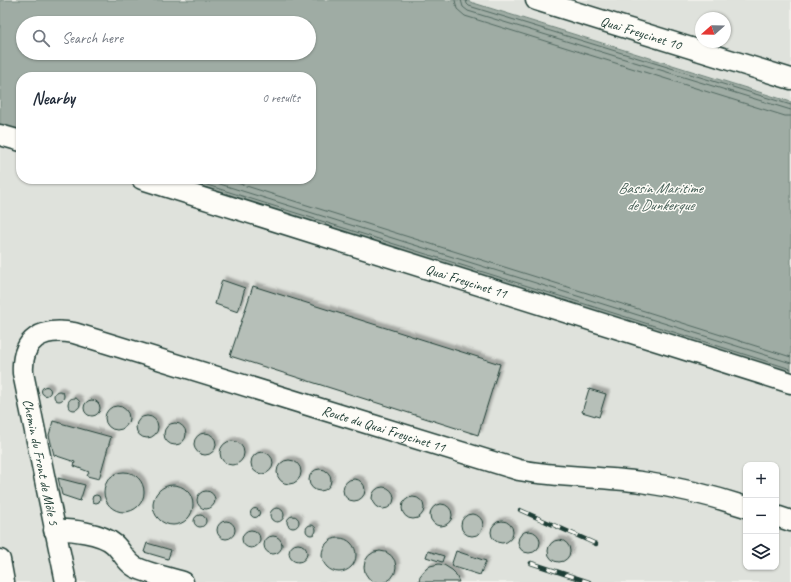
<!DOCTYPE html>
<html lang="en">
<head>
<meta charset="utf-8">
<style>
  :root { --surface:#fff; --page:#f2f2f3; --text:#1f2937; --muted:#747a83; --line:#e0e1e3 }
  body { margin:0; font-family:Caveat,sans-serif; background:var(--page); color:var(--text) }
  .controls { position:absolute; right:12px; bottom:12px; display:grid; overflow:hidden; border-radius:8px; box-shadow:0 1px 3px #0004 }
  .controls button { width:36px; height:36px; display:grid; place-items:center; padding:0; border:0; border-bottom:1px solid var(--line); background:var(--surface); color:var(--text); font:20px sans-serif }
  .compass { position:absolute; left:695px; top:12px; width:36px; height:36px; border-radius:50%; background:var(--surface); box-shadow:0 1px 3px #0004; rotate:250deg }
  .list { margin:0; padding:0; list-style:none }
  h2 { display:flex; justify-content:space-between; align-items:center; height:52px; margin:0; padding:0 16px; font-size:17px }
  h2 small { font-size:13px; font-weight:400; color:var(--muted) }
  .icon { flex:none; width:22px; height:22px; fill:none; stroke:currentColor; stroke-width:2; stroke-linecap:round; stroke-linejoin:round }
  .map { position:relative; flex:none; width:791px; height:582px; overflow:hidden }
  .search { position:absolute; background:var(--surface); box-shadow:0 1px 3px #0004; left:16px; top:16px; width:300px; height:44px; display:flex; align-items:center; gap:10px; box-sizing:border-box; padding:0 14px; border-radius:22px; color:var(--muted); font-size:15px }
  .panel { position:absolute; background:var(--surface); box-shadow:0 1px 3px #0004; left:16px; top:72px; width:300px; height:112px; border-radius:16px }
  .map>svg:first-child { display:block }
  .built { fill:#dfe2dc; fill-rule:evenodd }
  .water { fill:#9faca4; stroke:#6c8077; fill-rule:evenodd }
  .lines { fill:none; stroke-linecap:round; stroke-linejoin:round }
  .shore { stroke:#526961; stroke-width:1 }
  .building { fill:#b6bfb8; stroke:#1f3d34; filter:url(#shadow) }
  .minor-casing { stroke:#1f3d34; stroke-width:23 }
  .minor { stroke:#fdfcf7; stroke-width:20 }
  .rail-casing { stroke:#1f3d34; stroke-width:4.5 }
  .rail { stroke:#fdfcf7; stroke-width:3; stroke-dasharray:9; stroke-linecap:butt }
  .labels { text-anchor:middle; stroke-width:3; stroke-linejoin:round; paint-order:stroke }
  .street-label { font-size:14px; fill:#1f3d34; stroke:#fdfcf7 }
  .water-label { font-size:15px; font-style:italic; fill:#455e56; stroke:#fdfcf7 }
</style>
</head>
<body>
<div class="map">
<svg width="791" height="582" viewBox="0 0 791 582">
  <defs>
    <filter id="shadow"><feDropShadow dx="3.5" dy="-3.5" stdDeviation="1" flood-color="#0004"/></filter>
  </defs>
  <rect width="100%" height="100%" fill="#f0f1eb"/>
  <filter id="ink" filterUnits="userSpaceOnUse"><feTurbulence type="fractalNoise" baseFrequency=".025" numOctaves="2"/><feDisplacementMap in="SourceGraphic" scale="8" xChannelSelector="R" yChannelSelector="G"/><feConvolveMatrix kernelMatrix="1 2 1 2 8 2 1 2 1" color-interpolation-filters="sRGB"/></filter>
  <g filter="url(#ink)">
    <g class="built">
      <path d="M464,0H791V102ZM701,18H725V42H701Z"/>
      <path d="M0,124L21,131V179H174L791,373V582H0ZM746,465H776V567H746Z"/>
    </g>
    <path class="water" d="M0,0H464L791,102V373L174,179H311V77H21V131L0,124ZM23,23H309V53H23Z"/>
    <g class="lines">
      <g class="shore">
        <path d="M455,0L457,9L465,16L785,116H791"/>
        <path d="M461,0L463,7L468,11L791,110"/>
        <path d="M466,0L467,4L469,6L791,105"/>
        <path d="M188,179L791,369"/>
        <path d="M204,179L791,363"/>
        <path d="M224,179L791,357"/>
      </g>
    </g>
    <g class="building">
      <path d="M222,280L245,288L238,312L215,304Z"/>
      <path d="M253,286L500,364L478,435L230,356Z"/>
      <circle cx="46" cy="391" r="4.5"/>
      <path d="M589,389L606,394L599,417L582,412Z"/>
      <circle cx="59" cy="396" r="5"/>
      <circle cx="74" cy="404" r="6"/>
      <circle cx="92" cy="408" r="8"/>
      <circle cx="117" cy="418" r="12"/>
      <circle cx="147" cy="427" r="11"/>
      <path d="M53,421L111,437L99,479L87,476L89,472L74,466L75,462L54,455L49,435Z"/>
      <circle cx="175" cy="434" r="11"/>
      <circle cx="205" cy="444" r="11"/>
      <circle cx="232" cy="453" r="12"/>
      <circle cx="262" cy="463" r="11"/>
      <circle cx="289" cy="472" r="12"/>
      <circle cx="320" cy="480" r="11"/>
      <circle cx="124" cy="492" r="20"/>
      <path d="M58,478L85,485L80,501L62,495Z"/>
      <circle cx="354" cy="490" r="11"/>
      <circle cx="173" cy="505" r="20"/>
      <circle cx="383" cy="498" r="11"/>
      <circle cx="206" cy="500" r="9"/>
      <circle cx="96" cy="499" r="4"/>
      <circle cx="413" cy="508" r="11"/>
      <circle cx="441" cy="515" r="11"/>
      <circle cx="277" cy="515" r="7"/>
      <circle cx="255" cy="513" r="4.5"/>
      <circle cx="472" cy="525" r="11"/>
      <circle cx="200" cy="521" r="6"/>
      <circle cx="293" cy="522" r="6"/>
      <circle cx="502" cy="532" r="11"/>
      <circle cx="226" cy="530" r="9"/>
      <circle cx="311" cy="530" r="5"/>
      <circle cx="251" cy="539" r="9"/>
      <circle cx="529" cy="542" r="11"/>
      <circle cx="273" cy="545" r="9"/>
      <circle cx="339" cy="555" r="17"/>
      <circle cx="559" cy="551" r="11"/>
      <path d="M147,543L171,550L168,559L144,552Z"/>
      <circle cx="298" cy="553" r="9"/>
      <circle cx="380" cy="567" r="16"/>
      <path d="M428,551L444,556L442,562L426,557Z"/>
      <path d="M456,551L486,561L480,575L451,566Z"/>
      <path d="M439,564L444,565L452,570L455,573L459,582H419L420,576L426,569L430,566Z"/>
    </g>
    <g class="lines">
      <defs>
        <g id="minor">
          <path id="s1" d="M536,0L791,79"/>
          <path d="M0,135L21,141"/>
          <path id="s2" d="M142,179L791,383"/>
          <path d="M776,516L791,521"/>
          <path d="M54,530C70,529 102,533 114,544C122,551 125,561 135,567C149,574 167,577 183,582"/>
          <path d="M0,560L4,582"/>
          <path id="s3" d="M66,582L23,373C21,338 43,327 74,333L519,470C560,478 601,476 641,482C677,487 712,496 746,507"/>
        </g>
      </defs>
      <use href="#minor" class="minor-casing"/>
      <use href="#minor" class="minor"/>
      <defs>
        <g id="rail">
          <path d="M520,510L596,544"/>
          <path d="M531,563L589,582"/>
        </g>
      </defs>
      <use href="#rail" class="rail-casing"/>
      <use href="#rail" class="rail"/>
    </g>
  </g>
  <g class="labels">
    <g class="street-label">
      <text dy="5" stroke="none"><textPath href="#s1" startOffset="110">Quai Freycinet 10</textPath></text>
      <text dy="5" stroke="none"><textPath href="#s2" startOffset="340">Quai Freycinet 11</textPath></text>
      <text dy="5" stroke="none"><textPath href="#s3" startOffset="616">Route du Quai Freycinet 11</textPath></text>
      <text transform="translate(41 462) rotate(78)" y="5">Chemin du Front de Môle 5</text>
    </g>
    <g class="water-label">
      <text x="660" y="193">Bassin Maritime<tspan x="660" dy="17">de Dunkerque</tspan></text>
    </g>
  </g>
</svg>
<div class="controls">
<button>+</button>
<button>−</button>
<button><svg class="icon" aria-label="layers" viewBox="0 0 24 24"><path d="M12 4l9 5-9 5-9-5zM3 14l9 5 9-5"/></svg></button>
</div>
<svg class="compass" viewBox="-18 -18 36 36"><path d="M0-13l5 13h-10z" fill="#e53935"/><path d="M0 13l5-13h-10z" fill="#747a83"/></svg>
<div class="search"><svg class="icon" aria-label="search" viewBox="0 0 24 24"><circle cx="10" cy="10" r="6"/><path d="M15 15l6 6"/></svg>Search here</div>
<section class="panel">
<h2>Nearby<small>0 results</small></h2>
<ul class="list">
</ul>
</section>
</div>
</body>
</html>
